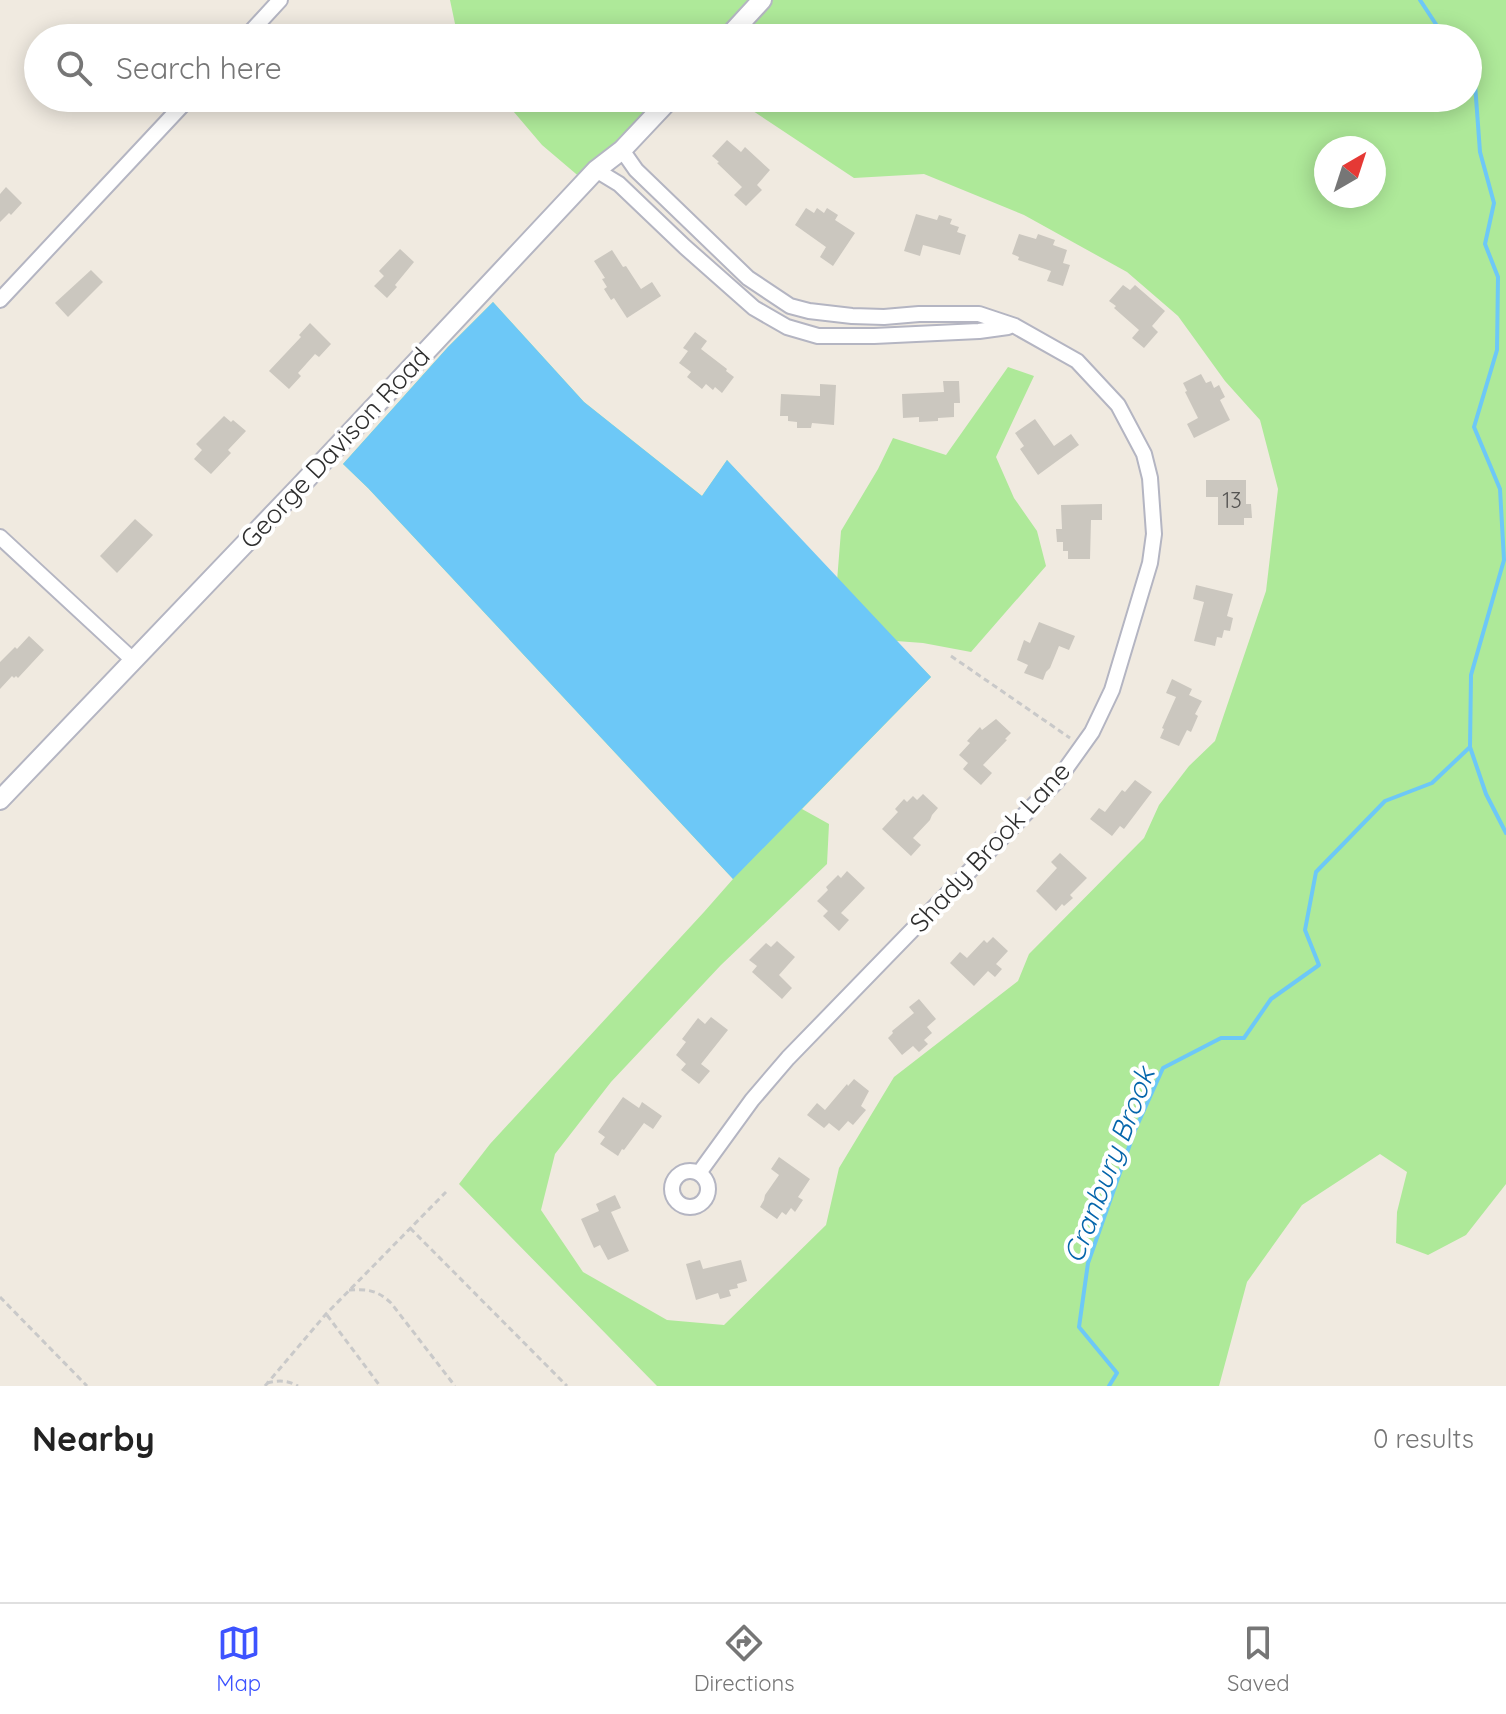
<!DOCTYPE html>
<html lang="en">
<head>
<meta charset="utf-8">
<style>
  :root { --surface:#fff; --page:#f6f6f6; --text:#222; --muted:#767676; --line:#e0e0e0; --accent:#3d53ff }
  body { margin:0; font-family:Quicksand,sans-serif; background:var(--page); color:var(--text) }
  .compass { position:absolute; left:1314px; top:136px; width:72px; height:72px; border-radius:50%; background:var(--surface); box-shadow:0 4px 20px #0003; rotate:39deg }
  .list { margin:0; padding:0; list-style:none }
  h2 { display:flex; justify-content:space-between; align-items:center; height:104px; margin:0; padding:0 32px; font-size:34px }
  h2 small { font-size:26px; font-weight:400; color:var(--muted) }
  .icon { flex:none; width:44px; height:44px; fill:none; stroke:currentColor; stroke-width:2; stroke-linecap:round; stroke-linejoin:round }
  .map { position:relative; flex:none; width:1506px; height:1386px; overflow:hidden }
  .search { position:absolute; background:var(--surface); box-shadow:0 4px 20px #0003; left:24px; right:24px; top:24px; height:88px; display:flex; align-items:center; gap:20px; box-sizing:border-box; padding:0 28px; border-radius:44px; color:var(--muted); font-size:30px }
  .sheet { height:216px; background:var(--surface) }
  nav { display:flex; justify-content:space-around; align-items:center; box-sizing:border-box; height:112px; border-top:2px solid var(--line); background:var(--surface); font-size:22px; color:var(--muted) }
  nav a { display:grid; justify-items:center; gap:4px }
  nav .on { color:var(--accent) }
  .map>svg:first-child { display:block }
  .green { fill:#aee999; fill-rule:evenodd }
  .water { fill:#6dc8f7 }
  .lines { fill:none; stroke-linecap:round; stroke-linejoin:round }
  .stream { stroke:#6dc8f7; stroke-width:4 }
  .building { fill:#cbc7bf }
  .street-casing { stroke:#b4b5c2; stroke-width:18 }
  .secondary-casing { stroke:#b4b5c2; stroke-width:22 }
  .path { stroke:#c9c9c9; stroke-width:3; stroke-dasharray:6 4; stroke-linecap:butt }
  .street { stroke:#fff; stroke-width:14 }
  .secondary { stroke:#fff; stroke-width:18 }
  .labels { text-anchor:middle; stroke-width:8; stroke-linejoin:round; paint-order:stroke }
  .number-label { font-size:22px; fill:#555452 }
  .street-label { font-size:26px; fill:#2e2e2e; stroke:#fff }
  .water-label { font-size:28px; font-style:italic; fill:#0465ab; stroke:#fff }
</style>
</head>
<body>
<div class="map">
<svg width="1506" height="1386" viewBox="0 0 1506 1386">
  <rect width="100%" height="100%" fill="#f0eae0"/>
  <path class="green" d="M450,0H1506V1184L1466,1235L1428,1255L1396,1243L1397,1212L1407,1172L1380,1154L1302,1205L1247,1282L1219,1386H657L459,1184L490,1144L704,912L733,879L368,488L343,464L448,347L493,302L584,402L702,496L727,460L837,581L841,531L878,469L893,438L946,455L1008,367L1034,376L996,457L1014,498L1037,531L1046,566L971,652L923,643L896,641L931,677L802,809L829,824L827,864L721,965L611,1082L555,1154L541,1210L583,1272L667,1320L724,1325L826,1225L839,1168L894,1077L1018,981L1029,954L1144,838L1159,805L1189,766L1215,741L1266,591L1278,489L1260,420L1225,381L1178,316L1127,272L1024,215L924,174L854,178L753,111L672,109L582,179L542,145L502,98H1468V38H458ZM1326,148H1374V196H1326Z"/>
  <path class="water" d="M493,302L584,402L702,496L727,460L931,677L733,879L368,488L343,464L448,347Z"/>
  <g class="lines">
    <g class="stream">
      <path d="M1420,0L1445,38"/>
      <path d="M1470,747L1486,794L1506,833"/>
      <path d="M1109,1386L1117,1373L1079,1327L1088,1263L1135,1130L1163,1068L1221,1038H1244L1271,999L1319,965L1305,930L1316,872L1385,801L1432,783L1470,747L1471,675L1504,560L1500,489L1474,427L1497,350L1498,277L1485,244L1494,203L1480,152L1475,84L1468,74"/>
    </g>
  </g>
  <g class="building">
    <path d="M727,140L741,152L745,147L770,170L757,185L762,190L746,206L734,195L742,187L717,163L719,162L712,156Z"/>
    <path d="M6,187L22,203L11,215L9,213L0,222V194Z"/>
    <path d="M806,208L814,213L817,208L824,213L827,208L838,215L835,220L855,233L833,266L820,257L826,247L795,225Z"/>
    <path d="M916,214L937,220L939,215L952,219L950,224L959,227L957,232L966,235L960,255L923,245L920,256L904,251Z"/>
    <path d="M1019,234L1036,239L1038,234L1055,240L1053,245L1067,250L1063,263L1070,265L1063,286L1047,281L1051,271L1018,260L1019,257L1012,254Z"/>
    <path d="M400,249L414,262L395,285L397,287L387,298L374,286L384,276L379,271Z"/>
    <path d="M612,250L623,267L626,266L641,289L652,282L661,296L627,318L614,298L611,300L604,289L607,287L602,279L605,278L594,261Z"/>
    <path d="M91,270L103,282L68,317L55,303Z"/>
    <path d="M1123,285L1130,290L1135,285L1165,311L1152,326L1158,332L1144,348L1132,338L1139,330L1114,308L1116,306L1109,301Z"/>
    <path d="M310,323L331,344L319,357L315,354L298,373L301,376L289,389L269,371L301,337L299,335Z"/>
    <path d="M695,332L707,341L701,349L727,369L726,371L734,377L722,393L715,387L713,390L706,384L702,389L687,377L691,372L679,363L688,351L683,348Z"/>
    <path d="M1201,374L1206,383L1211,381L1214,388L1219,385L1225,397L1220,400L1230,420L1194,438L1187,424L1198,418L1185,392L1187,391L1183,383Z"/>
    <path d="M943,381H959L960,403H954V417L938,418V421L919,422V417L903,418L902,394L944,392Z"/>
    <path d="M820,384L836,385L834,425L812,423L811,428H797V422L788,421V416H780L781,394L820,396Z"/>
    <path d="M224,416L231,422L233,420L246,431L228,450L231,453L211,474L194,459L202,450L196,444Z"/>
    <path d="M1035,419L1054,446L1071,434L1079,445L1038,475L1020,449L1024,446L1015,433Z"/>
    <path d="M1206,480H1246V504H1251L1252,518H1244V525H1218V497H1206Z"/>
    <path d="M1102,504V520H1091L1090,559H1068V551H1063V542H1057L1056,529H1062L1061,505Z"/>
    <path d="M135,519L153,535L117,573L100,556Z"/>
    <path d="M1196,585L1233,594L1227,616L1233,618L1230,631L1224,630L1222,638L1217,637L1215,646L1194,641L1204,602L1193,599Z"/>
    <path d="M1039,622L1075,636L1069,650L1059,646L1050,668L1046,672L1043,680L1024,673L1028,665L1017,660L1024,640L1030,643Z"/>
    <path d="M29,636L44,650L18,678L16,676L14,678L12,676L0,689V662L15,647L17,649Z"/>
    <path d="M1172,679L1192,689L1189,695L1202,701L1195,714L1198,716L1191,732L1187,730L1179,746L1160,738L1164,729L1162,728L1176,697L1166,693Z"/>
    <path d="M996,719L1011,733L1005,739L1007,740L983,765L992,773L981,785L963,769L968,763L959,755L970,743L967,741L980,727L982,730Z"/>
    <path d="M1135,780L1152,792L1124,829L1120,826L1112,836L1090,819L1099,808L1105,812L1122,790L1125,792Z"/>
    <path d="M923,794L938,808L932,815L930,820L913,838L921,845L911,856L882,829L898,812L895,809L904,799L907,802L913,796L917,800Z"/>
    <path d="M1060,853L1087,878L1070,895L1073,898L1064,906L1062,904L1056,911L1036,891L1057,868L1051,862Z"/>
    <path d="M847,871L865,888L841,913L849,920L839,931L823,916L828,911L817,901L828,890L826,887L838,875L841,878Z"/>
    <path d="M993,937L1008,951L996,964L1002,969L995,977L988,971L974,986L950,963L960,952L967,958L984,940L987,943Z"/>
    <path d="M777,941L795,957L779,975L792,988L782,999L752,972L757,966L749,960L766,943L771,947Z"/>
    <path d="M919,999L936,1019L927,1027L932,1033L924,1040L928,1044L919,1052L913,1046L902,1055L888,1038L893,1033L892,1031L914,1013L909,1007Z"/>
    <path d="M711,1017L728,1030L701,1064L710,1071L699,1084L681,1070L686,1064L676,1055L686,1042L682,1039L698,1018L705,1024Z"/>
    <path d="M854,1079L869,1091L861,1106L866,1110L853,1125L848,1121L839,1131L829,1123L824,1128L807,1115L817,1103L825,1110L847,1084L848,1086Z"/>
    <path d="M623,1097L639,1108L642,1102L662,1116L653,1129L644,1123L624,1150L622,1149L618,1156L600,1144L605,1137L598,1132Z"/>
    <path d="M779,1157L810,1179L798,1197L803,1200L795,1212L791,1208L786,1215L782,1212L777,1219L760,1207L764,1200L765,1195L779,1175L771,1169Z"/>
    <path d="M615,1195L621,1208L611,1212L629,1251L608,1260L600,1245L594,1248L581,1219L599,1211L596,1204Z"/>
    <path d="M700,1260L703,1269L741,1260L747,1281L737,1284L738,1288L729,1290L731,1296L720,1299L718,1293L696,1300L686,1264Z"/>
  </g>
  <g class="lines">
    <defs>
      <g id="street">
        <path d="M245,38L280,0"/>
        <path d="M622,150L636,170L748,278L790,306L809,311L852,316L884,317L919,314H979L1015,326L1077,361L1118,405L1144,454L1150,478L1154,534L1150,563L1112,690L1092,732L1057,781L788,1058L752,1100L699,1173"/>
        <path d="M596,170L619,184L685,247L754,308L787,327L818,336H874L979,331L1008,327"/>
        <path d="M0,300L189,98"/>
        <path d="M0,537L134,661"/>
        <circle cx="690" cy="1189" r="18"/>
      </g>
      <g id="secondary">
        <path d="M727,38L762,0"/>
        <path d="M0,800L302,484L596,170L622,150L671,98"/>
      </g>
    </defs>
    <use href="#street" class="street-casing"/>
    <use href="#secondary" class="secondary-casing"/>
    <g class="path">
      <path d="M951,656L1070,738"/>
      <path d="M410,1228L567,1386"/>
      <path d="M349,1290C368,1289 377,1290 391,1303L455,1386"/>
      <path d="M0,1297L87,1386"/>
      <path d="M327,1315L380,1386"/>
      <path d="M267,1383C278,1380 287,1380 298,1386"/>
      <path d="M265,1386L326,1314L446,1192"/>
    </g>
    <use href="#street" class="street"/>
    <use href="#secondary" class="secondary"/>
  </g>
  <g class="labels">
    <g class="number-label">
      <text x="1232" y="508">13</text>
    </g>
    <g class="street-label">
      <text transform="translate(335 448) rotate(-47)" y="9">George Davison Road</text>
      <text transform="translate(990 847) rotate(-47)" y="9">Shady Brook Lane</text>
    </g>
    <g class="water-label">
      <text transform="translate(1109 1165) rotate(-69)" y="10">Cranbury Brook</text>
    </g>
  </g>
</svg>
<svg class="compass" viewBox="-18 -18 36 36"><path d="M0-13l5 13h-10z" fill="#e53935"/><path d="M0 13l5-13h-10z" fill="#767676"/></svg>
<div class="search"><svg class="icon" aria-label="search" viewBox="0 0 24 24"><circle cx="10" cy="10" r="6"/><path d="M15 15l6 6"/></svg>Search here</div>
</div>
<section class="sheet">
<h2>Nearby<small>0 results</small></h2>
<ul class="list">
</ul>
</section>
<nav>
<a class="on"><svg class="icon" aria-label="map" viewBox="0 0 24 24"><path d="M3 6l6-2 6 2 6-2v14l-6 2-6-2-6 2zM9 4v14M15 6v14"/></svg>Map</a>
<a><svg class="icon" aria-label="directions" viewBox="0 0 24 24"><path d="M12 3l9 9-9 9-9-9zM9 14v-3h6M13 9l2 2-2 2"/></svg>Directions</a>
<a><svg class="icon" aria-label="saved" viewBox="0 0 24 24"><path d="M7 4h10v16l-5-4-5 4z"/></svg>Saved</a>
</nav>
</body>
</html>
